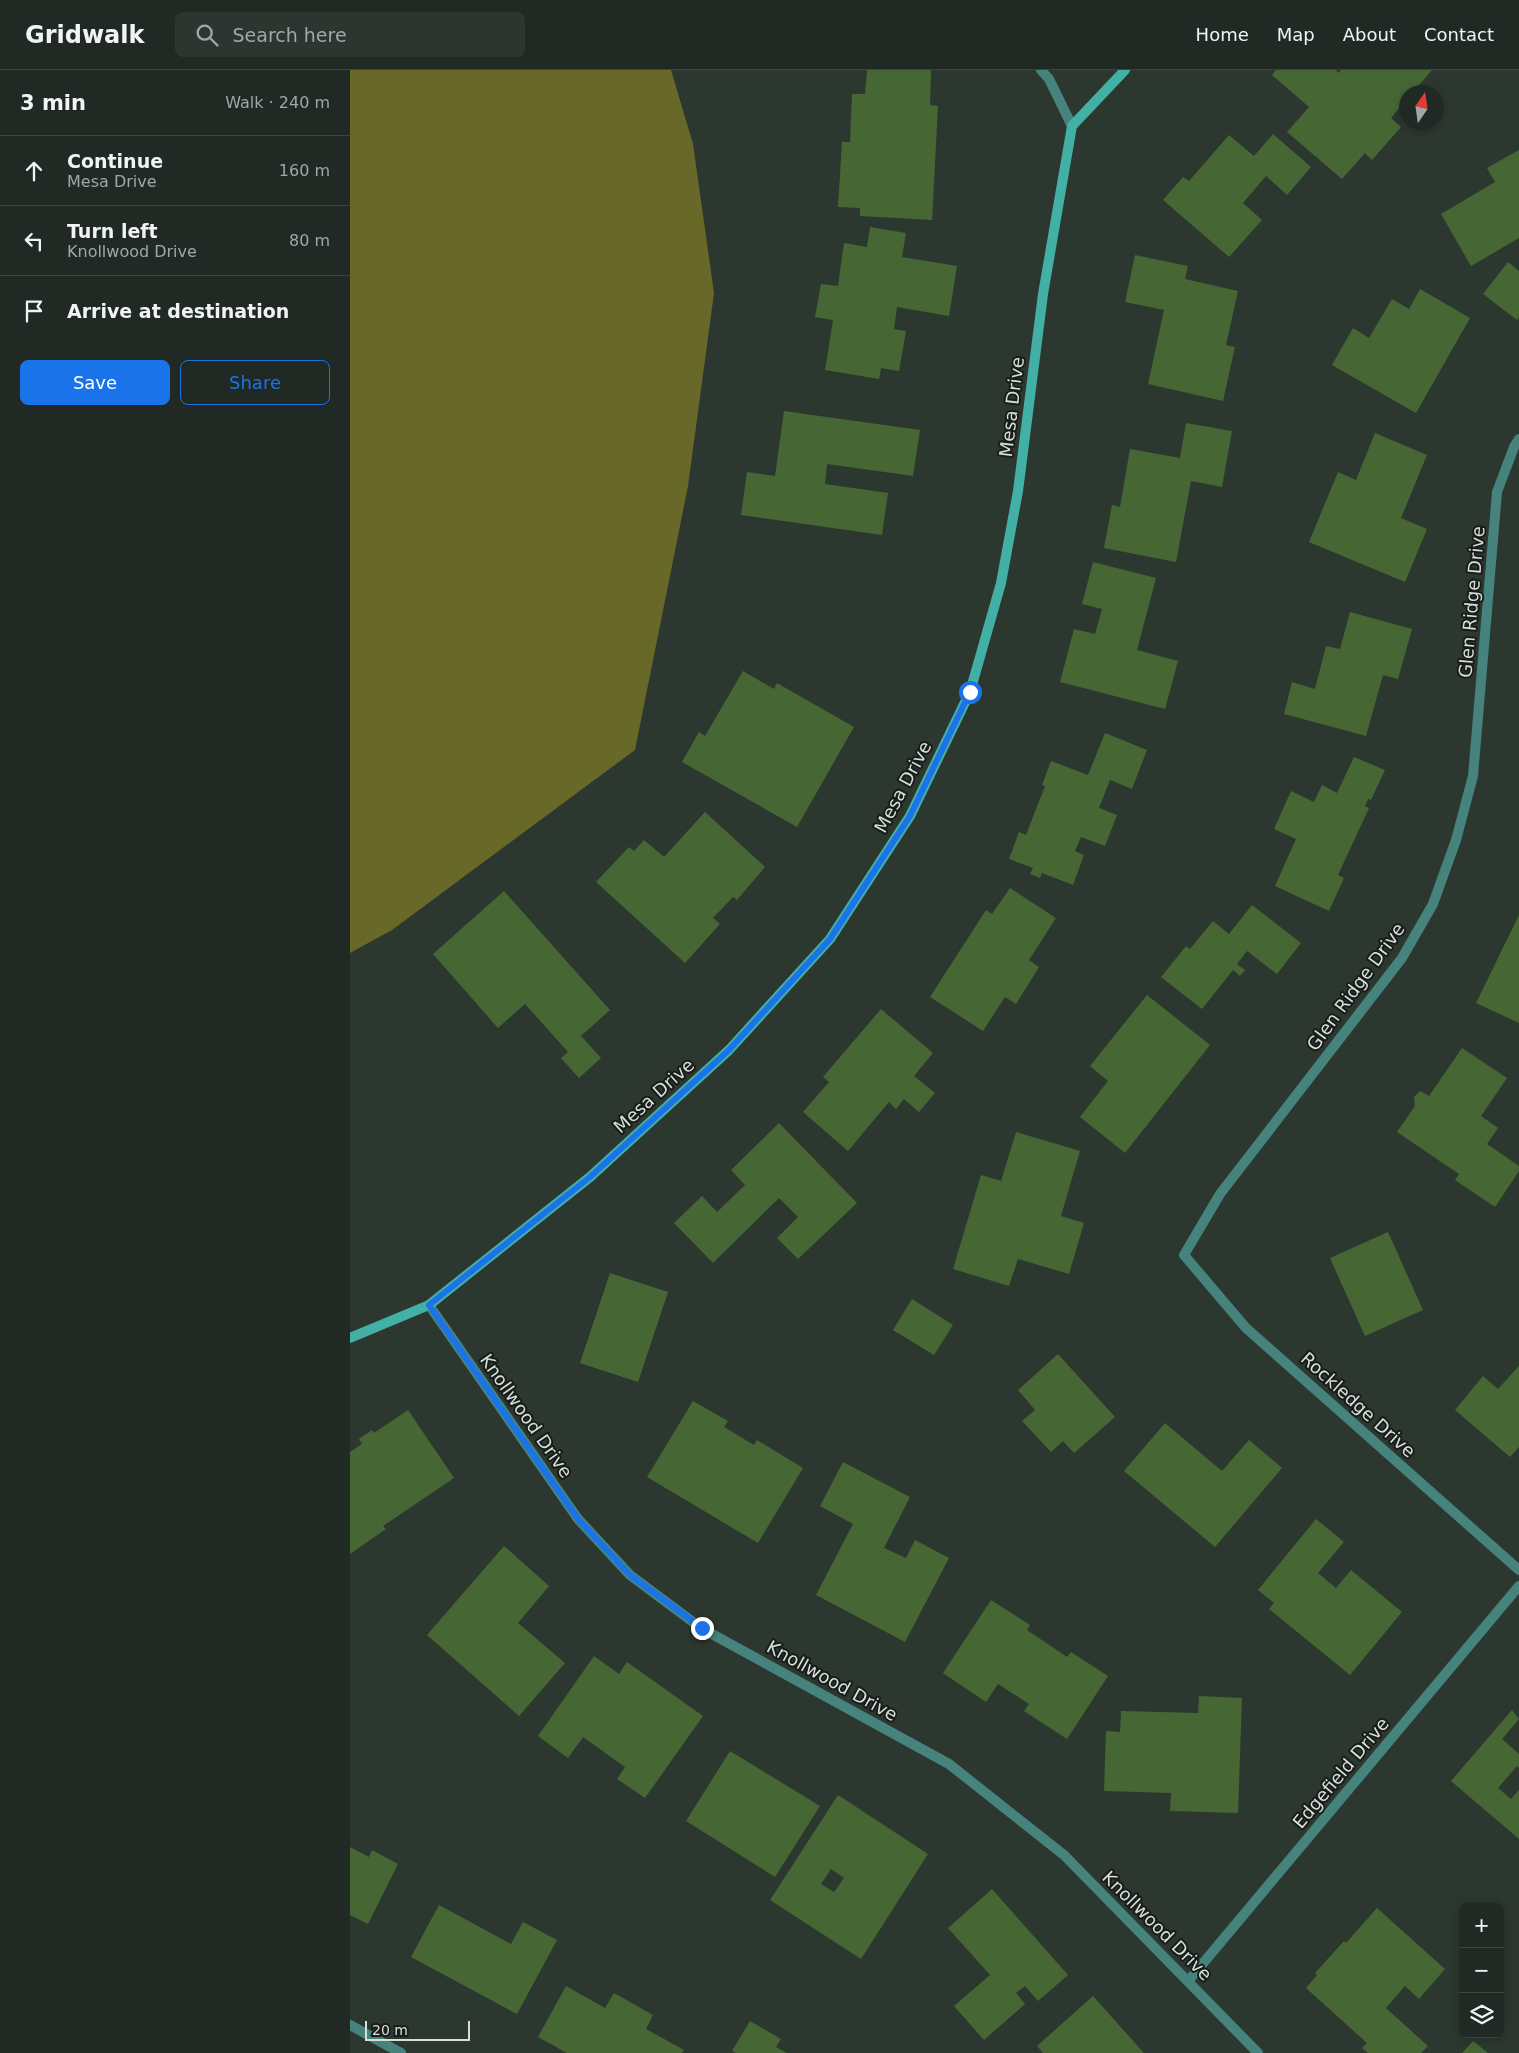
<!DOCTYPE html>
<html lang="en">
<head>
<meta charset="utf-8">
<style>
  :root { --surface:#212924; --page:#2d3531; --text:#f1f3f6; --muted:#a2a6a6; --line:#3e4541; --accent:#1a73e8 }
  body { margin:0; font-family:"DejaVu Sans",sans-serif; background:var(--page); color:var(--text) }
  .controls { position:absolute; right:15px; bottom:15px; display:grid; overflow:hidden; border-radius:8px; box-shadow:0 2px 8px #0003 }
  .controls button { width:45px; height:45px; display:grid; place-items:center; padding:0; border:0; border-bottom:1px solid var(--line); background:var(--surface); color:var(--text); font:25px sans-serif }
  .compass { position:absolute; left:1049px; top:15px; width:45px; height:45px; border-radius:50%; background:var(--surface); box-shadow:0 2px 8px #0003; rotate:13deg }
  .scale { position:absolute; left:15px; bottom:12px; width:105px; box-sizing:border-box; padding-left:5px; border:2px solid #d8dfdb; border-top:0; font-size:14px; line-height:18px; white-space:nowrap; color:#d8dfdb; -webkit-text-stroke:4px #181d1a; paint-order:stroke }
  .stop { position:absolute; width:15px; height:15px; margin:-11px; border:4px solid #1a73e8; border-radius:50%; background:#fff }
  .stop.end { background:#1a73e8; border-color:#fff; box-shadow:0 1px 5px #0008 }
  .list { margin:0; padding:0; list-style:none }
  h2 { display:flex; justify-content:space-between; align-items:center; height:65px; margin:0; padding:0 20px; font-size:21px }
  h2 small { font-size:16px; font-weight:400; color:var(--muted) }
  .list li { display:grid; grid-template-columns:32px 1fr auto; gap:15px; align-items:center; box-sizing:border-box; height:70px; padding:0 20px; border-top:1px solid var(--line) }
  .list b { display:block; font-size:19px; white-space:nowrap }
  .list p { margin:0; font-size:16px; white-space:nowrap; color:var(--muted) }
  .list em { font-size:16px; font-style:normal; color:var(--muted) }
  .actions { display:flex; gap:10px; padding:15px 20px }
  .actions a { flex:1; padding:11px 0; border:1px solid var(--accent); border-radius:8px; text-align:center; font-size:18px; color:var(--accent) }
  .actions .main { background:var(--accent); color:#fff }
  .icon { flex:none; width:28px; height:28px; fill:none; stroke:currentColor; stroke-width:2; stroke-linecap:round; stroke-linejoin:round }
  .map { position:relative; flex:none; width:1169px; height:1983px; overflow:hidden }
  header { display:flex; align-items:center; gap:30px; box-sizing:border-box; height:70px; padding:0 25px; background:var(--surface); border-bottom:1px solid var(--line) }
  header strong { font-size:24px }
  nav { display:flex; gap:28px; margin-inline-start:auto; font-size:18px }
  .search { width:350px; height:45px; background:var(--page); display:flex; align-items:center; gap:12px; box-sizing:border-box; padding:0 18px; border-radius:8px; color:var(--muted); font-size:19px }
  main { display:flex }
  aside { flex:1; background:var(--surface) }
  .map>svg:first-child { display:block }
  .forest { fill:#686928 }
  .building { fill:#466734; fill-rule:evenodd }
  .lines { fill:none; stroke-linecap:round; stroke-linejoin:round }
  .street { stroke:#45837c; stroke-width:10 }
  .secondary { stroke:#43b0a5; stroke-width:10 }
  .route { stroke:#1a73e8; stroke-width:6 }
  .labels { text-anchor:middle; stroke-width:4; stroke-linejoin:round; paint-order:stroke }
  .street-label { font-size:18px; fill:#d8dfdb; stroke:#181d1a }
</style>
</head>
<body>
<header>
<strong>Gridwalk</strong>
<div class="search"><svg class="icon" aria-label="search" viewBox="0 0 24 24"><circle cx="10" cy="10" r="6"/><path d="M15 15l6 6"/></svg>Search here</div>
<nav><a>Home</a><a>Map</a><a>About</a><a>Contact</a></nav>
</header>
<main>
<aside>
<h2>3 min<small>Walk · 240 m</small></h2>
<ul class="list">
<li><svg class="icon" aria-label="ahead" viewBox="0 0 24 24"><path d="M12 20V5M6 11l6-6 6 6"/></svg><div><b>Continue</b><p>Mesa Drive</p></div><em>160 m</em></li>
<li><svg class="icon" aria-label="left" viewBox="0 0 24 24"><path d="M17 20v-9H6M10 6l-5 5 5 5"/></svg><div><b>Turn left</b><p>Knollwood Drive</p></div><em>80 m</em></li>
<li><svg class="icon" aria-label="arrive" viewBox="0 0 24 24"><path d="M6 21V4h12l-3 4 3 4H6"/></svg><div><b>Arrive at destination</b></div></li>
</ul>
<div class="actions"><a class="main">Save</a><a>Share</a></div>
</aside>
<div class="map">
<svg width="1169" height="1983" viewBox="0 0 1169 1983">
  <rect width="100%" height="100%" fill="#2c3730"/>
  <path class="forest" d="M0,0H321L343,74L364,223L338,416L285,680L42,860L0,883Z"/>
  <g class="building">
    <path d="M517,0H581L580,35L588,36L582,150L510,146V138L488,137L492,72H500L502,24H515Z"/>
    <path d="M926,0H985L989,3L991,0H1082L1063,22H1056V30L1041,48L1051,57L1022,90L1015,83L992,109L937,62L959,37L922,5Z"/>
    <path d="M923,64L961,97L937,125L916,106L893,133L912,150L879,187L813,130L833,107L839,111L879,65L904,86Z"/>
    <path d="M1169,80V168L1121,196L1091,144L1145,112L1137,98Z"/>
    <path d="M520,157L556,163L552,187L607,196L599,246L547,237L544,259L556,261L549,301L531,298L529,309L475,300L483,250L465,247L471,214L488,216L494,173L517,177Z"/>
    <path d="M785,185L838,196L835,209L888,221L876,275L885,277L873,331L798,314L814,240L775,232Z"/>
    <path d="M1158,192L1169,201V247L1167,250L1133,224Z"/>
    <path d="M1070,219L1120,248L1066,343L982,295L1003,258L1019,268L1042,229L1059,239Z"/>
    <path d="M434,341L570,360L563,406L477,394L475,414L538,423L532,465L391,445L397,402L425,406Z"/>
    <path d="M836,353L882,361L872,417L841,411L826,492L754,478L762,435L770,437L780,379L830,388Z"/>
    <path d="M1025,363L1077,385L1051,448L1077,459L1055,512L959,472L988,402L1006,410Z"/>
    <path d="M743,492L806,508L787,580L828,591L815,639L710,612L724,559L745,564L752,539L732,534Z"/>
    <path d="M1000,542L1062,559L1048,609L1033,605L1016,666L934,644L942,612L965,619L976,576L990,579Z"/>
    <path d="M393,601L424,619L427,613L504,657L447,757L332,692L349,662L355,666Z"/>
    <path d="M755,663L797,680L782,719L760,710L749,738L767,745L755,776L731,767L725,781L734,785L723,815L692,803L690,808L680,804L683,798L659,789L669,762L676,765L695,716L692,715L701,691L738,705Z"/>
    <path d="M1004,687L1035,700L1021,730L1018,729L1015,736L1019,738L988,805L994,808L979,841L925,816L946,769L924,759L941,721L964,732L972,715L987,723Z"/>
    <path d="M355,742L415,797L387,830L383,827L363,848L370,854L335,893L246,812L279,777L284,781L294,770L314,787Z"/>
    <path d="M660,818L706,848L679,890L689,897L666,934L655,927L633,961L580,927L636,840L642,844Z"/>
    <path d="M154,821L260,940L231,966L251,988L229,1008L211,988L218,982L175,934L148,958L83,884Z"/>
    <path d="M902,835L951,873L927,904L897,881L887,894L895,900L890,906L883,900L852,939L811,907L836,876L840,879L863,851L879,864Z"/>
    <path d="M1169,845V953L1126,933Z"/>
    <path d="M797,925L860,975L775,1083L730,1047L758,1011L740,996Z"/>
    <path d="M531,939L583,983L564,1006L585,1023L569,1042L554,1029L546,1039L539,1032L498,1081L453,1042L479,1012L473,1007Z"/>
    <path d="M1112,978L1157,1008L1131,1046L1148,1058L1137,1074L1169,1096V1101L1145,1137L1105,1110L1109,1104L1047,1062L1065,1036L1064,1027L1070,1021L1079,1026Z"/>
    <path d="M429,1053L507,1133L448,1189L427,1168L448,1147L429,1128L363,1193L324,1153L352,1126L367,1142L395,1115L381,1100Z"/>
    <path d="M666,1062L730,1081L711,1146L734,1153L719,1204L668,1189L659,1216L603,1199L631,1105L651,1111Z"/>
    <path d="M1038,1162L1073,1240L1015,1266L980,1188Z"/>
    <path d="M260,1203L318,1222L288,1312L230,1293Z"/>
    <path d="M562,1229L603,1255L584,1285L543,1260Z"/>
    <path d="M708,1284L765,1347L724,1383L713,1371L701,1382L672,1351L685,1340L668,1320Z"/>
    <path d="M1169,1296V1377L1160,1387L1105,1340L1133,1306L1148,1319Z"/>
    <path d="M343,1331L378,1351L374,1357L404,1375L407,1370L453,1398L408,1473L297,1407Z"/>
    <path d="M58,1340L104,1408L33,1456L36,1459L0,1484V1382L12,1374L9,1369L22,1360L24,1363Z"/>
    <path d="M815,1353L872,1401L899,1370L932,1398L865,1477L774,1401Z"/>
    <path d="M493,1392L560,1427L534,1478L556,1488L565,1470L599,1488L555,1572L466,1525L503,1454L470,1436Z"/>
    <path d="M966,1449L994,1472L968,1503L986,1518L1001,1500L1052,1542L1000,1605L919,1539L924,1533L908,1520Z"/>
    <path d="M154,1476L199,1516L168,1553L215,1593L169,1646L77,1565Z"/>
    <path d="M641,1530L680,1555L677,1560L717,1587L721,1582L758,1606L717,1669L674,1641L679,1634L648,1614L636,1632L593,1603Z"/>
    <path d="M244,1586L269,1604L277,1592L353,1646L295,1728L267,1709L275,1697L233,1667L218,1688L188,1666Z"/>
    <path d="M849,1626L892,1628L888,1743L820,1741L821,1723L754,1721L756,1661L770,1662L771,1641L848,1643Z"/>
    <path d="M1162,1640L1169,1649L1152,1669L1169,1684V1698L1167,1696L1148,1718L1161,1729L1169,1720V1769L1101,1711Z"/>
    <path d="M380,1681L470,1736L425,1807L336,1751Z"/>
    <path d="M488,1725L578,1784L511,1889L420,1830ZM481,1799L494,1808L484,1822L471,1814Z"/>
    <path d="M0,1777L19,1787L22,1780L48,1794L18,1854L0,1845Z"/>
    <path d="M642,1819L718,1905L688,1931L675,1916L666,1923L675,1934L634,1970L604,1936L640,1905L598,1858Z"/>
    <path d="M89,1835L161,1874L173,1852L207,1870L167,1944L61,1887Z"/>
    <path d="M1027,1838L1095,1899L1069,1929L1055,1916L1036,1938L1078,1976L1071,1983H1018L1012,1978L1017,1973L956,1918L967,1905L965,1903L994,1871L996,1873Z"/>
    <path d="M216,1916L255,1938L264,1923L303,1945L296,1959L334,1980L332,1983H217L188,1967Z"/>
    <path d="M743,1926L785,1973L794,1983H693L687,1976Z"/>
    <path d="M400,1951L431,1969L426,1977L437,1983H386L382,1981Z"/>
    <path d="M1123,1971L1138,1983H1112Z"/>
  </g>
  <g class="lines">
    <g class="street">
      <path d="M691,0L699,9L722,56"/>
      <path d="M1169,369L1164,377L1147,422L1123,706L1106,770L1083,834L1052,888L870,1124L834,1185L896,1258L1169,1500"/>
      <path d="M79,1235L228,1449L280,1505L351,1558L599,1694L714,1785L908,1983"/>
      <path d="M839,1910L1169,1516"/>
      <path d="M0,1955L51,1983"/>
    </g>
    <path class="secondary" d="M0,1268L79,1235L240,1107L379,980L480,869L560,746L620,622L651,513L668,421L693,224L722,56L775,0"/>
  </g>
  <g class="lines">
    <path class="route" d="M352,1558L280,1505L228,1449L79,1235L240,1107L379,980L480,869L560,746L620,622"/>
  </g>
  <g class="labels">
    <g class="street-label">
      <text transform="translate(662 337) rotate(-83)" y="6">Mesa Drive</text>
      <text transform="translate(1122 532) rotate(-85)" y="6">Glen Ridge Drive</text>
      <text transform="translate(553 717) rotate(-62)" y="6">Mesa Drive</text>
      <text transform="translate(1006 917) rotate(-54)" y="6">Glen Ridge Drive</text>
      <text transform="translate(304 1026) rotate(-42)" y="6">Mesa Drive</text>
      <text transform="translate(1008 1335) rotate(42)" y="6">Rockledge Drive</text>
      <text transform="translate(176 1346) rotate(55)" y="6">Knollwood Drive</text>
      <text transform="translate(482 1611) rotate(29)" y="6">Knollwood Drive</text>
      <text transform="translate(991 1703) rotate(-50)" y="6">Edgefield Drive</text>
      <text transform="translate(807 1856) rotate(45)" y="6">Knollwood Drive</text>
    </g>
  </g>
</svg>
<div class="controls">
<button>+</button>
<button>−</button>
<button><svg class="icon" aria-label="layers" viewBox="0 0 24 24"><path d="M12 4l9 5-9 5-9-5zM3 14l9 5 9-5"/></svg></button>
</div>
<svg class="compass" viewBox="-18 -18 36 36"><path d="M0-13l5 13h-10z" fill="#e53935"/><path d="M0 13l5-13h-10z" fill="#a2a6a6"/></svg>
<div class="scale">20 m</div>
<div class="stop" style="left:620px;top:622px"></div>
<div class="stop end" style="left:352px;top:1558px"></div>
</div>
</main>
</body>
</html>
